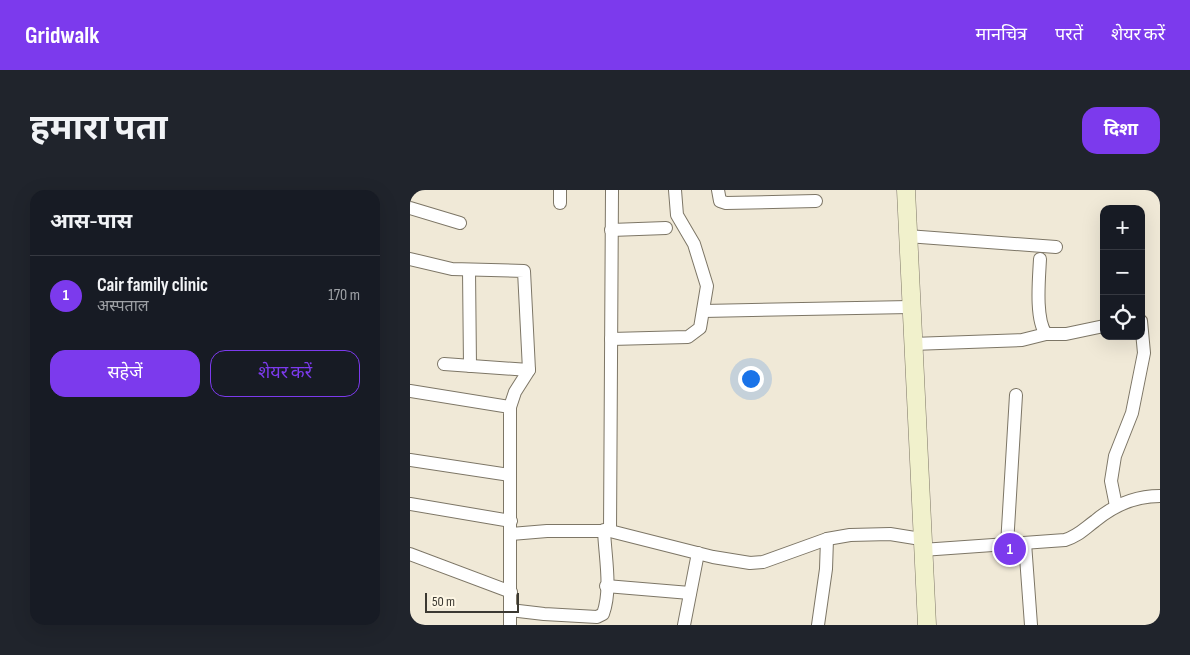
<!DOCTYPE html>
<html lang="hi">
<head>
<meta charset="utf-8">
<style>
  :root { --surface:#171b24; --page:#20242c; --text:#f1f3f6; --muted:#9ea1a6; --line:#363941; --accent:#7c3aed }
  body { margin:0; font-family:"Sofia Sans Condensed","Noto Sans Devanagari",sans-serif; background:var(--page); color:var(--text) }
  .controls { position:absolute; right:15px; top:15px; display:grid; overflow:hidden; border-radius:10px; box-shadow:0 5px 20px #0002 }
  .controls button { width:45px; height:45px; display:grid; place-items:center; padding:0; border:0; border-bottom:1px solid var(--line); background:var(--surface); color:var(--text); font:25px sans-serif }
  .scale { position:absolute; left:15px; bottom:12px; width:94px; box-sizing:border-box; padding-left:5px; border:2px solid #3b3831; border-top:0; font-size:14px; line-height:18px; white-space:nowrap; color:#3b3831; -webkit-text-stroke:4px #fdf6e4; paint-order:stroke }
  .you { position:absolute; left:340px; top:188px; width:18px; height:18px; margin:-12px; border:4px solid #fff; border-radius:50%; background:#1a73e8; box-shadow:0 0 0 8px #1a73e833 }
  .badge { display:grid; place-items:center; width:32px; height:32px; border-radius:50%; background:var(--accent); color:#fff; font-size:16px; font-weight:700 }
  .pin { position:absolute; translate:-50% -50%; border:2px solid #fff; box-shadow:0 1px 5px #0006 }
  .list { margin:0; padding:0; list-style:none }
  h2 { display:flex; justify-content:space-between; align-items:center; height:65px; margin:0; padding:0 20px; font-size:21px }
  h2 small { font-size:16px; font-weight:400; color:var(--muted) }
  .list li { display:grid; grid-template-columns:32px 1fr auto; gap:15px; align-items:center; box-sizing:border-box; height:80px; padding:0 20px; border-top:1px solid var(--line) }
  .list b { display:block; font-size:19px; white-space:nowrap }
  .list p { margin:0; font-size:16px; white-space:nowrap; color:var(--muted) }
  .list em { font-size:16px; font-style:normal; color:var(--muted) }
  .actions { display:flex; gap:10px; padding:15px 20px }
  .actions a { flex:1; padding:11px 0; border:1px solid var(--accent); border-radius:15px; text-align:center; font-size:18px; color:var(--accent) }
  .actions .main { background:var(--accent); color:#fff }
  .icon { flex:none; width:28px; height:28px; fill:none; stroke:currentColor; stroke-width:2; stroke-linecap:round; stroke-linejoin:round }
  .map { position:relative; flex:none; width:750px; height:435px; overflow:hidden; border-radius:15px }
  header { display:flex; align-items:center; gap:30px; box-sizing:border-box; height:70px; padding:0 25px; background:var(--accent); color:#fff }
  header strong { font-size:24px }
  nav { display:flex; gap:28px; margin-inline-start:auto; font-size:18px }
  .intro { display:flex; align-items:center; justify-content:space-between; box-sizing:border-box; height:120px; padding:0 30px }
  h1 { margin:0; font-size:35px }
  .button { padding:12px 22px; border-radius:15px; background:var(--accent); color:#fff; font-size:18px; font-weight:700 }
  main { display:flex; gap:30px; padding:0 30px }
  aside { flex:1; background:var(--surface); border-radius:15px; box-shadow:0 5px 20px #0002 }
  .map>svg:first-child { display:block }
  .lines { fill:none; stroke-linecap:round; stroke-linejoin:round }
  .street-casing { stroke:#7d7666; stroke-width:14 }
  .secondary-casing { stroke:#7d7666; stroke-width:19 }
  .street { stroke:#fff; stroke-width:12 }
  .secondary { stroke:#f1f1cc; stroke-width:18 }
</style>
</head>
<body>
<header>
<strong>Gridwalk</strong>
<nav><a>मानचित्र</a><a>परतें</a><a>शेयर करें</a></nav>
</header>
<div class="intro"><h1>हमारा पता</h1><a class="button">दिशा</a></div>
<main>
<aside>
<h2>आस-पास<small></small></h2>
<ul class="list">
<li><span class="badge">1</span><div><b>Cair family clinic</b><p>अस्पताल</p></div><em>170 m</em></li>
</ul>
<div class="actions"><a class="main">सहेजें</a><a>शेयर करें</a></div>
</aside>
<div class="map">
<svg width="750" height="435" viewBox="0 0 750 435">
  <rect width="100%" height="100%" fill="#f0e9d7"/>
  <g class="lines">
    <defs>
      <g id="street">
        <path d="M150,0V13"/>
        <path d="M308,0L310,11L316,13L406,11"/>
        <path d="M0,18L50,33"/>
        <path d="M201,40L256,38"/>
        <path d="M497,46L646,57"/>
        <path d="M0,69L42,79L114,81L119,180L105,202L100,217"/>
        <path d="M630,69C629,89 625,129 636,144H656L694,136"/>
        <path d="M59,80L60,176"/>
        <path d="M293,121L500,117"/>
        <path d="M201,149L278,147L290,138L297,96L284,54L267,25L265,0"/>
        <path d="M502,154L612,150L636,144"/>
        <path d="M34,174L119,180"/>
        <path d="M0,201L100,217V435"/>
        <path d="M0,270L100,285"/>
        <path d="M0,314L101,331"/>
        <path d="M706,316L701,291L705,266L722,223L734,163L731,131"/>
        <path d="M200,341L202,0"/>
        <path d="M101,344L137,341H200L303,367L340,373L353,372L417,349L440,345L480,344L511,349"/>
        <path d="M615,353L621,435"/>
        <path d="M597,355L606,205"/>
        <path d="M512,360L655,350C668,346 674,339 685,331C704,315 725,306 750,306"/>
        <path d="M0,364L101,402"/>
        <path d="M196,396L280,403"/>
        <path d="M100,420L134,424L187,427L193,424C202,399 195,367 194,340"/>
        <path d="M274,435L288,363"/>
        <path d="M408,435L416,379L417,349"/>
      </g>
      <path id="secondary" d="M496,0L517,435"/>
    </defs>
    <use href="#street" class="street-casing"/>
    <use href="#secondary" class="secondary-casing"/>
    <use href="#street" class="street"/>
    <use href="#secondary" class="secondary"/>
  </g>
</svg>
<div class="controls">
<button>+</button>
<button>−</button>
<button><svg class="icon" aria-label="locate" viewBox="0 0 24 24"><circle cx="12" cy="12" r="6"/><path d="M12 2v4M12 18v4M2 12h4M18 12h4"/></svg></button>
</div>
<div class="scale">50 m</div>
<div class="you"></div>
<div class="pin badge" style="left:600px;top:359px">1</div>
</div>
</main>
</body>
</html>
